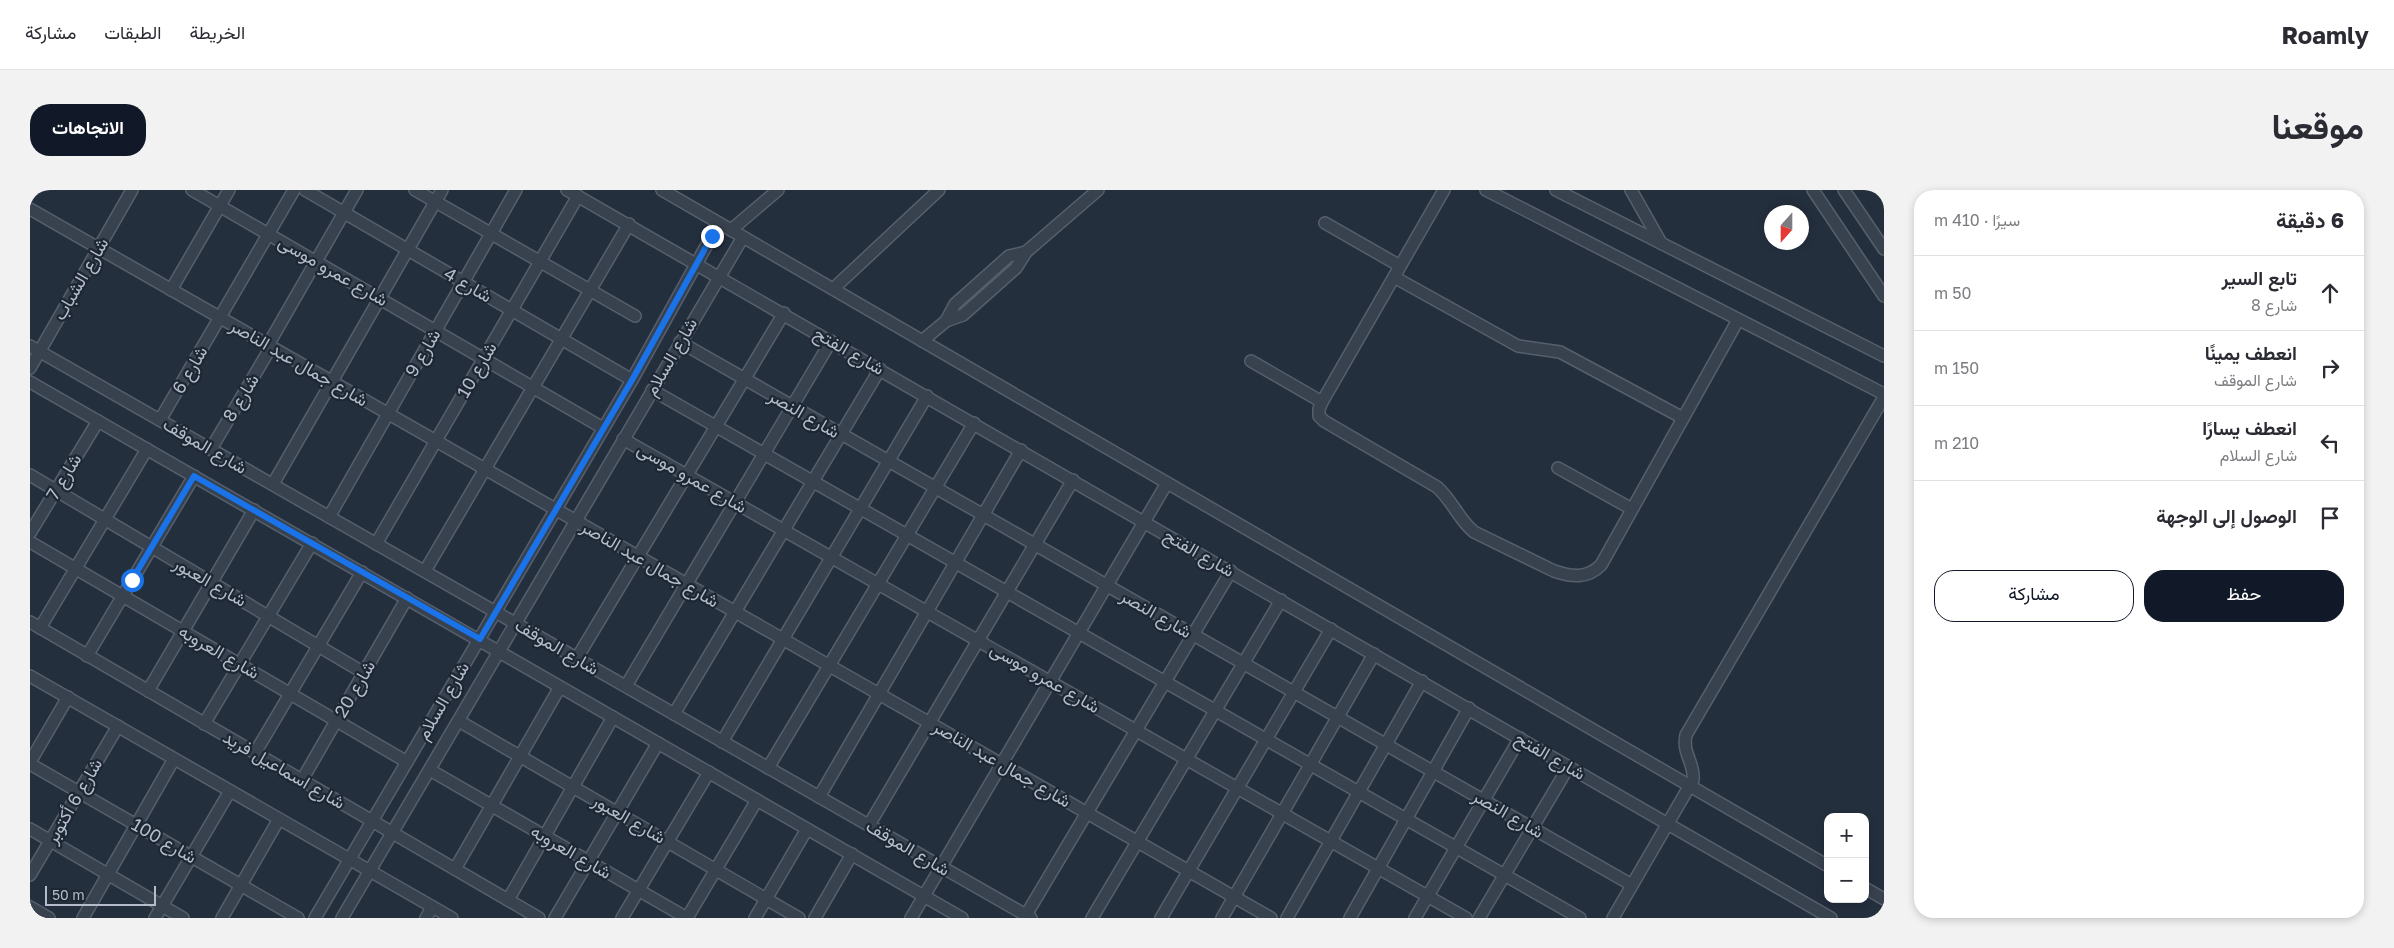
<!DOCTYPE html>
<html lang="ar">
<head>
<meta charset="utf-8">
<style>
  :root { --surface:#fff; --page:#f2f2f3; --text:#2b2b33; --muted:#7c7c81; --line:#e1e1e2; --accent:#111827 }
  body { margin:0; font-family:"Golos Text",Vazirmatn,sans-serif; background:var(--page); color:var(--text); direction:rtl }
  .controls { position:absolute; right:15px; bottom:15px; display:grid; overflow:hidden; border-radius:10px; box-shadow:0 2px 8px #0003 }
  .controls button { width:45px; height:45px; display:grid; place-items:center; padding:0; border:0; border-bottom:1px solid var(--line); background:var(--surface); color:var(--text); font:25px sans-serif }
  .compass { position:absolute; left:1734px; top:15px; width:45px; height:45px; border-radius:50%; background:var(--surface); box-shadow:0 2px 8px #0003; rotate:201deg }
  .scale { position:absolute; left:15px; bottom:12px; width:111px; box-sizing:border-box; padding-left:5px; border:2px solid #b4bcc9; border-top:0; font-size:14px; line-height:18px; white-space:nowrap; color:#b4bcc9; -webkit-text-stroke:4px #1d2633; paint-order:stroke }
  .stop { position:absolute; width:15px; height:15px; margin:-11px; border:4px solid #1a73e8; border-radius:50%; background:#fff }
  .stop.end { background:#1a73e8; border-color:#fff; box-shadow:0 1px 5px #0008 }
  .list { margin:0; padding:0; list-style:none }
  h2 { display:flex; justify-content:space-between; align-items:center; height:65px; margin:0; padding:0 20px; font-size:21px }
  h2 small { font-size:16px; font-weight:400; color:var(--muted) }
  .list li { display:grid; grid-template-columns:32px 1fr auto; gap:15px; align-items:center; box-sizing:border-box; height:75px; padding:0 20px; border-top:1px solid var(--line) }
  .list b { display:block; font-size:19px; white-space:nowrap }
  .list p { margin:0; font-size:16px; white-space:nowrap; color:var(--muted) }
  .list em { font-size:16px; font-style:normal; color:var(--muted) }
  .actions { display:flex; gap:10px; padding:15px 20px }
  .actions a { flex:1; padding:11px 0; border:1px solid var(--accent); border-radius:20px; text-align:center; font-size:18px; color:var(--accent) }
  .actions .main { background:var(--accent); color:#fff }
  .icon { flex:none; width:28px; height:28px; fill:none; stroke:currentColor; stroke-width:2; stroke-linecap:round; stroke-linejoin:round }
  .map { position:relative; flex:none; width:1854px; height:728px; overflow:hidden; direction:ltr; border-radius:20px }
  header { display:flex; align-items:center; gap:30px; box-sizing:border-box; height:70px; padding:0 25px; background:var(--surface); border-bottom:1px solid var(--line) }
  header strong { font-size:24px }
  nav { display:flex; gap:28px; margin-inline-start:auto; font-size:18px }
  .intro { display:flex; align-items:center; justify-content:space-between; box-sizing:border-box; height:120px; padding:0 30px }
  h1 { margin:0; font-size:35px }
  .button { padding:12px 22px; border-radius:20px; background:var(--accent); color:#fff; font-size:18px; font-weight:700 }
  main { display:flex; gap:30px; padding:0 30px }
  aside { flex:1; background:var(--surface); border-radius:20px; box-shadow:0 2px 8px #0003 }
  .map>svg:first-child { display:block }
  .lines { fill:none; stroke-linecap:round; stroke-linejoin:round }
  .street-casing { stroke:#565f6c; stroke-width:14 }
  .street { stroke:#38414e; stroke-width:11 }
  .route { stroke:#1a73e8; stroke-width:6 }
  .labels { text-anchor:middle; stroke-width:4.5; stroke-linejoin:round; paint-order:stroke }
  .street-label { font-size:18px; fill:#b4bcc9; stroke:#1d2633 }
</style>
</head>
<body>
<header>
<strong>Roamly</strong>
<nav><a>الخريطة</a><a>الطبقات</a><a>مشاركة</a></nav>
</header>
<div class="intro"><h1>موقعنا</h1><a class="button">الاتجاهات</a></div>
<main>
<aside>
<h2>6 دقيقة<small>سيرًا · 410 m</small></h2>
<ul class="list">
<li><svg class="icon" aria-label="ahead" viewBox="0 0 24 24"><path d="M12 20V5M6 11l6-6 6 6"/></svg><div><b>تابع السير</b><p>شارع 8</p></div><em>50 m</em></li>
<li><svg class="icon" aria-label="right" viewBox="0 0 24 24"><path d="M7 20v-9h11M14 6l5 5-5 5"/></svg><div><b>انعطف يمينًا</b><p>شارع الموقف</p></div><em>150 m</em></li>
<li><svg class="icon" aria-label="left" viewBox="0 0 24 24"><path d="M17 20v-9H6M10 6l-5 5 5 5"/></svg><div><b>انعطف يسارًا</b><p>شارع السلام</p></div><em>210 m</em></li>
<li><svg class="icon" aria-label="arrive" viewBox="0 0 24 24"><path d="M6 21V4h12l-3 4 3 4H6"/></svg><div><b>الوصول إلى الوجهة</b></div></li>
</ul>
<div class="actions"><a class="main">حفظ</a><a>مشاركة</a></div>
</aside>
<div class="map">
<svg width="1854" height="728" viewBox="0 0 1854 728">
  <rect width="100%" height="100%" fill="#242f3e"/>
  <g class="lines">
    <defs>
      <g id="street">
        <path d="M162,0L573,238"/>
        <path d="M275,0L602,190"/>
        <path d="M385,0L605,126"/>
        <path d="M537,0L1801,728"/>
        <path d="M632,0L1798,676"/>
        <path d="M1414,0L1292,212L1289,219V226L1294,231L1407,297C1422,310 1429,330 1444,342L1524,381C1542,387 1557,389 1571,375L1708,130"/>
        <path d="M1456,0L1854,204"/>
        <path d="M1526,0L1854,166"/>
        <path d="M1601,0L1631,53"/>
        <path d="M1783,0L1854,106"/>
        <path d="M1814,0L1854,59"/>
        <path d="M0,19L1241,728"/>
        <path d="M1295,33L1370,76"/>
        <path d="M701,40L748,0"/>
        <path d="M1364,87L1488,156L1530,162L1653,228"/>
        <path d="M803,99L909,0"/>
        <path d="M141,100L199,0"/>
        <path d="M916,131L925,114L979,66L996,62"/>
        <path d="M892,151L916,131L933,125L986,78L996,62L1068,0"/>
        <path d="M650,152L1602,695"/>
        <path d="M238,155L327,0"/>
        <path d="M0,156L1001,728"/>
        <path d="M1221,171L1292,212"/>
        <path d="M0,178L102,0"/>
        <path d="M0,192L932,728"/>
        <path d="M622,200L1550,728"/>
        <path d="M130,230L264,0"/>
        <path d="M593,249L1436,728"/>
        <path d="M181,259L241,157"/>
        <path d="M1528,278L1602,319"/>
        <path d="M0,285L334,483"/>
        <path d="M243,294L412,0"/>
        <path d="M299,327L486,0"/>
        <path d="M0,343L68,231"/>
        <path d="M0,352L377,572"/>
        <path d="M346,354L548,6"/>
        <path d="M395,381L599,34"/>
        <path d="M0,432L509,728"/>
        <path d="M10,438L117,259"/>
        <path d="M57,466L164,286"/>
        <path d="M547,468L754,123"/>
        <path d="M0,486L422,728"/>
        <path d="M596,496L801,151"/>
        <path d="M118,501L224,320"/>
        <path d="M644,524L850,179"/>
        <path d="M429,531L769,728"/>
        <path d="M174,534L282,353"/>
        <path d="M692,552L897,206"/>
        <path d="M225,563L332,382"/>
        <path d="M0,572L38,507"/>
        <path d="M0,574L268,728"/>
        <path d="M738,578L944,233"/>
        <path d="M400,580L657,728L727,610"/>
        <path d="M272,590L377,408"/>
        <path d="M789,607L991,260"/>
        <path d="M839,635L1043,290"/>
        <path d="M0,639L153,728"/>
        <path d="M425,679L530,497"/>
        <path d="M0,685L88,536"/>
        <path d="M1835,698L1854,709"/>
        <path d="M478,710L583,527"/>
        <path d="M0,717L19,728"/>
        <path d="M996,725L1201,381"/>
        <path d="M53,728L144,569"/>
        <path d="M125,728L200,601"/>
        <path d="M192,728L249,629"/>
        <path d="M285,728L602,190L689,33"/>
        <path d="M312,728L713,47"/>
        <path d="M396,728L402,717"/>
        <path d="M525,728L628,553"/>
        <path d="M592,728L679,582"/>
        <path d="M725,728L777,639"/>
        <path d="M785,728L822,664"/>
        <path d="M881,728L1137,293"/>
        <path d="M1062,728L1251,410"/>
        <path d="M1131,728L1301,439"/>
        <path d="M1192,728L1344,464"/>
        <path d="M1257,728L1392,491"/>
        <path d="M1320,728L1439,518"/>
        <path d="M1385,728L1490,548"/>
        <path d="M1449,728L1539,576"/>
        <path d="M1583,728L1663,590C1665,573 1652,564 1656,545L1854,207"/>
      </g>
    </defs>
    <use href="#street" class="street-casing"/>
    <use href="#street" class="street"/>
  </g>
  <g class="lines">
    <path class="route" d="M102,390L164,286L450,449L602,190L682,46"/>
  </g>
  <g class="labels">
    <g class="street-label">
      <text transform="translate(303 81) rotate(30)" y="6">شارع عمرو موسى</text>
      <text transform="translate(51 89) rotate(-60)" y="6">شارع الشباب</text>
      <text transform="translate(438 95) rotate(30)" y="6">شارع 4</text>
      <text transform="translate(819 161) rotate(30)" y="6">شارع الفتح</text>
      <text transform="translate(393 163) rotate(-60)" y="6">شارع 9</text>
      <text transform="translate(641 167) rotate(-60)" y="6">شارع السلام</text>
      <text transform="translate(269 173) rotate(30)" y="6">شارع جمال عبد الناصر</text>
      <text transform="translate(160 180) rotate(-60)" y="6">شارع 6</text>
      <text transform="translate(447 180) rotate(-60)" y="6">شارع 10</text>
      <text transform="translate(211 208) rotate(-59)" y="6">شارع 8</text>
      <text transform="translate(774 224) rotate(30)" y="6">شارع النصر</text>
      <text transform="translate(175 256) rotate(30)" y="6">شارع الموقف</text>
      <text transform="translate(34 287) rotate(-59)" y="6">شارع 7</text>
      <text transform="translate(662 288) rotate(30)" y="6">شارع عمرو موسى</text>
      <text transform="translate(1169 363) rotate(30)" y="6">شارع الفتح</text>
      <text transform="translate(620 374) rotate(30)" y="6">شارع جمال عبد الناصر</text>
      <text transform="translate(180 392) rotate(30)" y="6">شارع العبور</text>
      <text transform="translate(1126 424) rotate(30)" y="6">شارع النصر</text>
      <text transform="translate(527 457) rotate(30)" y="6">شارع الموقف</text>
      <text transform="translate(189 462) rotate(30)" y="6">شارع العروبه</text>
      <text transform="translate(1015 488) rotate(30)" y="6">شارع عمرو موسى</text>
      <text transform="translate(325 499) rotate(-60)" y="6">شارع 20</text>
      <text transform="translate(413 511) rotate(-60)" y="6">شارع السلام</text>
      <text transform="translate(1520 566) rotate(30)" y="6">شارع الفتح</text>
      <text transform="translate(972 574) rotate(30)" y="6">شارع جمال عبد الناصر</text>
      <text transform="translate(254 580) rotate(30)" y="6">شارع اسماعيل فريد</text>
      <text transform="translate(44 611) rotate(-60)" y="6">شارع 6 أكتوبر</text>
      <text transform="translate(1478 624) rotate(30)" y="6">شارع النصر</text>
      <text transform="translate(599 629) rotate(30)" y="6">شارع العبور</text>
      <text transform="translate(134 651) rotate(30)" y="6">شارع 100</text>
      <text transform="translate(878 658) rotate(30)" y="6">شارع الموقف</text>
      <text transform="translate(541 662) rotate(30)" y="6">شارع العروبه</text>
    </g>
  </g>
</svg>
<div class="controls">
<button>+</button>
<button>−</button>
</div>
<svg class="compass" viewBox="-18 -18 36 36"><path d="M0-13l5 13h-10z" fill="#e53935"/><path d="M0 13l5-13h-10z" fill="#7c7c81"/></svg>
<div class="scale">50 m</div>
<div class="stop" style="left:102px;top:390px"></div>
<div class="stop end" style="left:682px;top:46px"></div>
</div>
</main>
</body>
</html>
